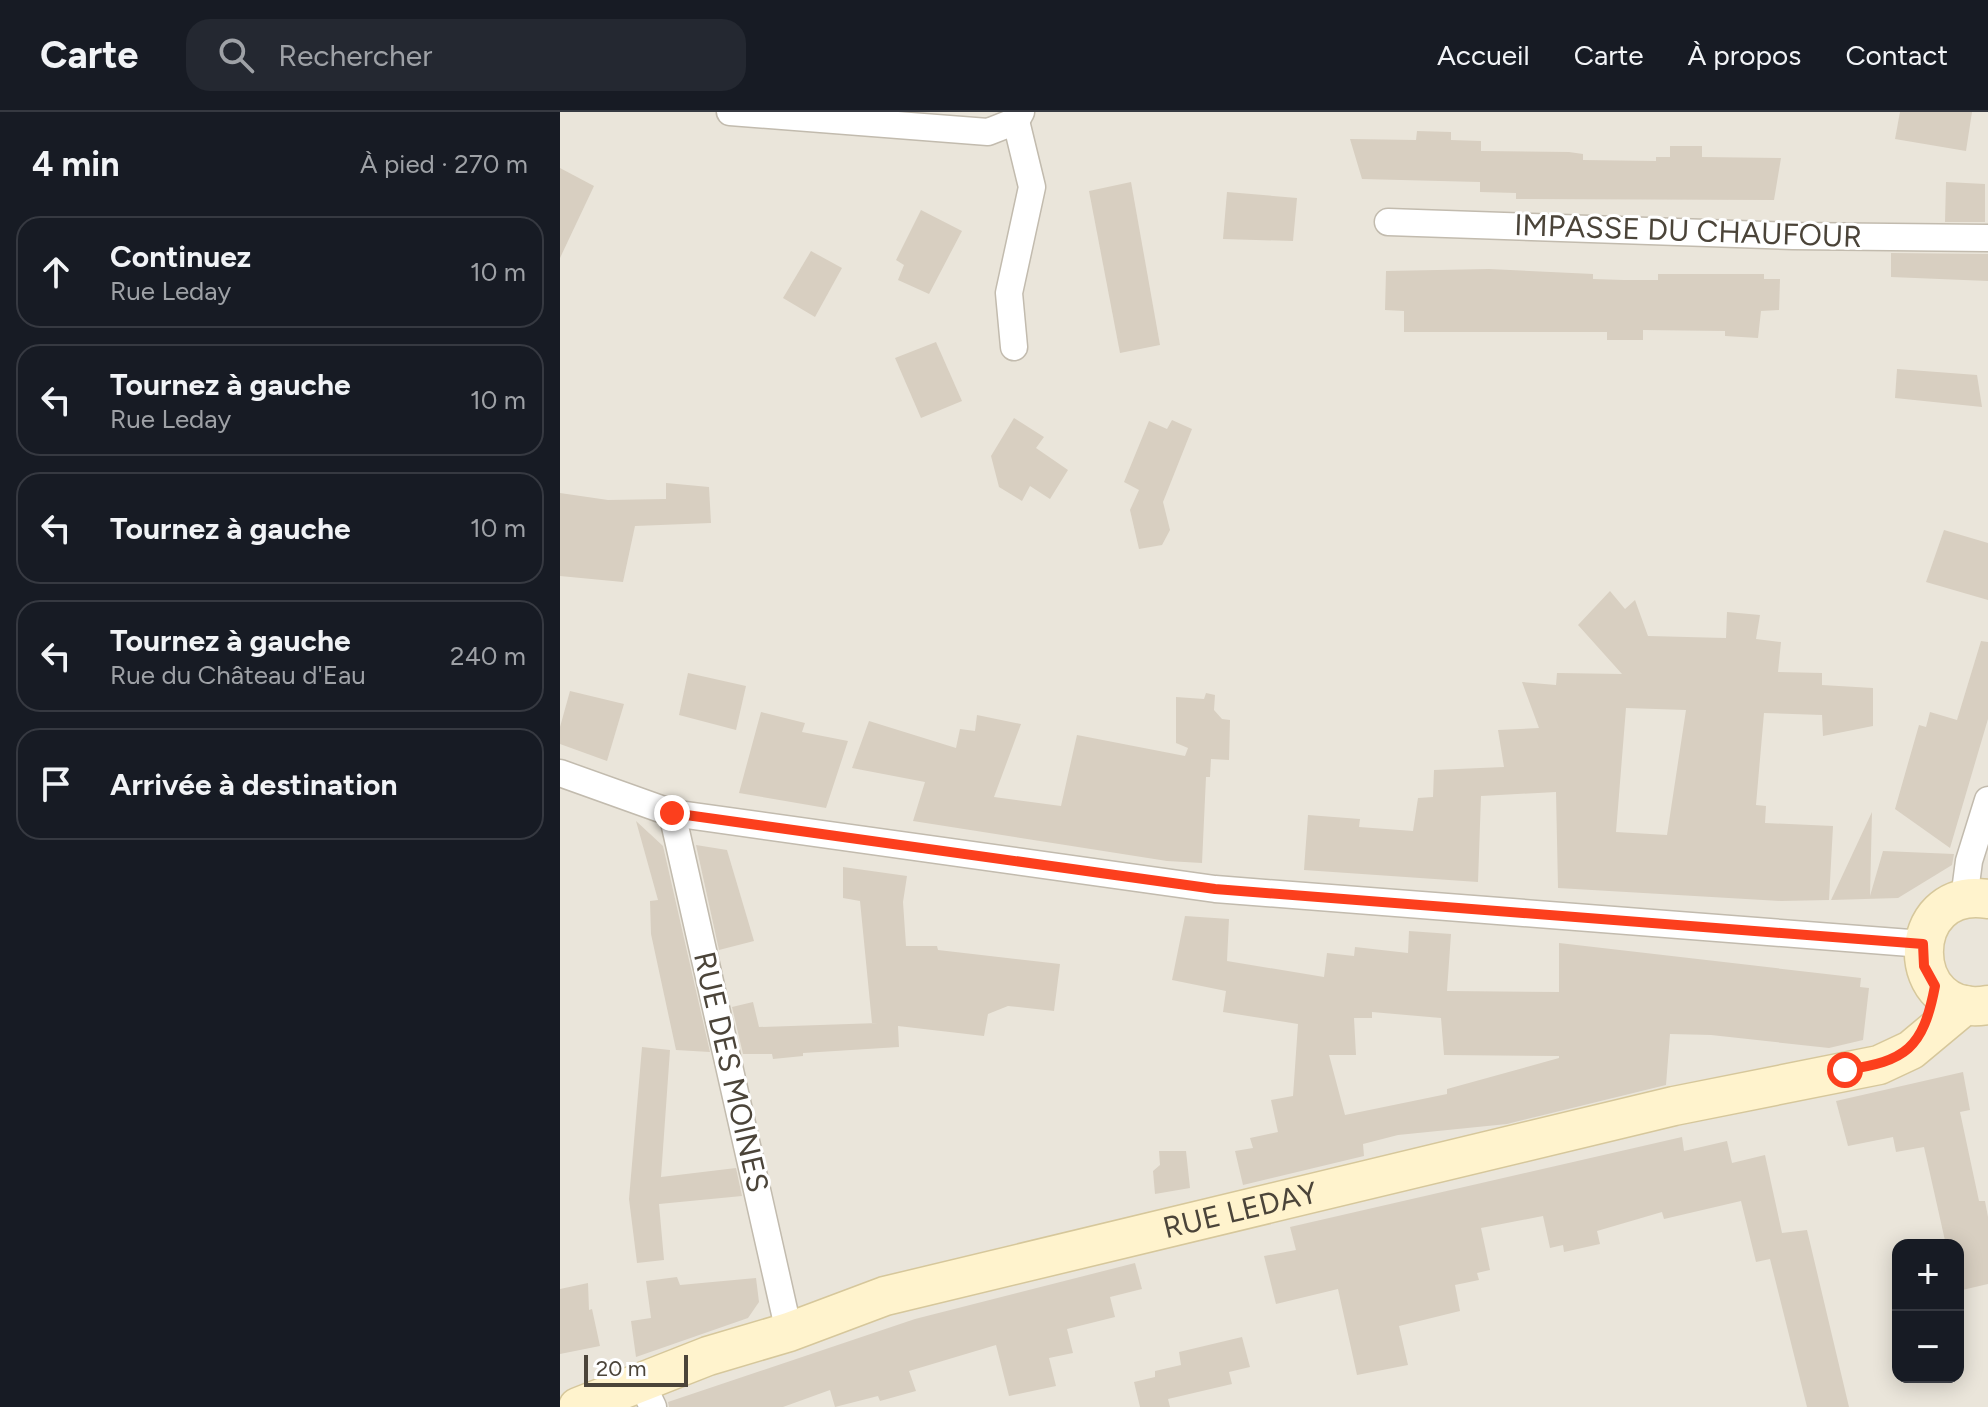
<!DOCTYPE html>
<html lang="fr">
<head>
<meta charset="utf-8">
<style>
  :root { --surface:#171b24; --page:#242831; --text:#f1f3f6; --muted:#9ea1a6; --line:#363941 }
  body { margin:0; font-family:Figtree,sans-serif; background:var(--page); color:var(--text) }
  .controls { position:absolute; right:24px; bottom:24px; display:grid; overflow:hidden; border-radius:16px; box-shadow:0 4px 20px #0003 }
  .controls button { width:72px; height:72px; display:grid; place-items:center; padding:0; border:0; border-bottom:2px solid var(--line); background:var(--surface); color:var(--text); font:40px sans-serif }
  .scale { position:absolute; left:24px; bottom:20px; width:104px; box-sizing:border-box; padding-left:8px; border:4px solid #4b4439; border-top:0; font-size:22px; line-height:28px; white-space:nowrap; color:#4b4439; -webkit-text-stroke:6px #fff; paint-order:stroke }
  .stop { position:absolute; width:24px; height:24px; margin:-18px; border:6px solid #fc3f1d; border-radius:50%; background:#fff }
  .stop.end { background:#fc3f1d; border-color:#fff; box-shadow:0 2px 8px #0008 }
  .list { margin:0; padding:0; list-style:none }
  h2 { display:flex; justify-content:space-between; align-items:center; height:104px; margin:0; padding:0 32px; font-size:34px }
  h2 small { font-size:26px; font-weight:400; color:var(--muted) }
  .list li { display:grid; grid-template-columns:52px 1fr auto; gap:24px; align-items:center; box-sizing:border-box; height:112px; margin:0 16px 16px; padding:0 16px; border:2px solid var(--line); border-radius:24px }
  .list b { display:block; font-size:30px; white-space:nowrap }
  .list p { margin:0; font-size:26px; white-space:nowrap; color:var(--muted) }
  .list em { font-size:26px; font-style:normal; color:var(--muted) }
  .icon { flex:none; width:44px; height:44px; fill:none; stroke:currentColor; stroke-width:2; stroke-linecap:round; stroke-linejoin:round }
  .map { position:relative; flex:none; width:1428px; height:1295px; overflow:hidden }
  header { display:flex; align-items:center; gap:48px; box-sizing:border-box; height:112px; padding:0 40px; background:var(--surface); border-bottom:2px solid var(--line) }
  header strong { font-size:38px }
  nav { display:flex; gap:44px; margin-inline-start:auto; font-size:28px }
  .search { width:560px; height:72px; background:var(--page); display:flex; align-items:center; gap:20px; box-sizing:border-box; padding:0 28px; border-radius:24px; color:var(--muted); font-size:30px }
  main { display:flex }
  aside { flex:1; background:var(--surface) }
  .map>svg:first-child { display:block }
  .residential { fill:#eae5da; fill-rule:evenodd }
  .building { fill:#d8cfc1; fill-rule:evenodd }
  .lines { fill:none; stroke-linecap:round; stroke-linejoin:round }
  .street-casing { stroke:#c2bbae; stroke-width:29 }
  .secondary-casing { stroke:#d6c79b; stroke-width:41 }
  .street { stroke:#fff; stroke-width:26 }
  .secondary { stroke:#fff3cd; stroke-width:38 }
  .route { stroke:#fc3f1d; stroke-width:10 }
  .labels { text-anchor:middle; stroke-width:6; stroke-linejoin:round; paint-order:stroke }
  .street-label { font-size:30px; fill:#4b4439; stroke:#fff }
</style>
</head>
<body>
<header>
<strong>Carte</strong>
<div class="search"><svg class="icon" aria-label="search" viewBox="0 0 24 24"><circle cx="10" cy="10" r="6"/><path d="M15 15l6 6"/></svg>Rechercher</div>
<nav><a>Accueil</a><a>Carte</a><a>À propos</a><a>Contact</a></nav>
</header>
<main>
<aside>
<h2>4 min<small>À pied · 270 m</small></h2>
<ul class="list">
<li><svg class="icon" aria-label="ahead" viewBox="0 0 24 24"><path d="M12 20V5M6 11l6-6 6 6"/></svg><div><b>Continuez</b><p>Rue Leday</p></div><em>10 m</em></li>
<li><svg class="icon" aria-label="left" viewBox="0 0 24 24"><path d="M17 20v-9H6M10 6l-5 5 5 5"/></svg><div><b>Tournez à gauche</b><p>Rue Leday</p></div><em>10 m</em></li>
<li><svg class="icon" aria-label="left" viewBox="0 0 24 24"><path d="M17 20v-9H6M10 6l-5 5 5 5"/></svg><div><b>Tournez à gauche</b></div><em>10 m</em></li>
<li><svg class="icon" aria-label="left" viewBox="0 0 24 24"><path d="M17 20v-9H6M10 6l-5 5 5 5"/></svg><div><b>Tournez à gauche</b><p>Rue du Château d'Eau</p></div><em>240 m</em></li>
<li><svg class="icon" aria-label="arrive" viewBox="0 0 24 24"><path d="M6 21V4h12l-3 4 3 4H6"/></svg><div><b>Arrivée à destination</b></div></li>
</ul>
</aside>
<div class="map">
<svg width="1428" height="1295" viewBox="0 0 1428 1295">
  <rect width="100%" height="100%" fill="#f6f3ec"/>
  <path class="residential" d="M0,0H1428V1295H0ZM1338,1133H1398V1265H1338Z"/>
  <g class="building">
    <path d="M1340,0H1412L1406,39L1335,27Z"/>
    <path d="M857,19L891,20V28L921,29V39L1009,40L1023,42V48L1096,49V45H1110V34H1142V45L1221,46L1214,88L956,87V81L920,80V70L802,67L790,27L856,28Z"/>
    <path d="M0,56L34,74L0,146Z"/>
    <path d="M571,70L600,233L560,241L529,79Z"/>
    <path d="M1386,70L1425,72V110H1385Z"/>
    <path d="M667,80L737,86L733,129L663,127Z"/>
    <path d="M361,98L402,119L369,182L338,168L344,153L336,148Z"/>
    <path d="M251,139L282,156L255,205L223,186Z"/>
    <path d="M1331,141L1428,142V169L1331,165Z"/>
    <path d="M929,157L1033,162V167L1064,168H1098V162H1204V167H1220L1219,198L1201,199L1198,226L1165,224V219L1083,218V228H1047V220H844V199L825,198L826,159Z"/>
    <path d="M376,230L402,289L361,306L335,246Z"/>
    <path d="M1337,257L1417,263L1422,295L1335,286Z"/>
    <path d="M454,306L484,325L476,336L508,358L490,387L470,374L462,389L439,375L431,344Z"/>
    <path d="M612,308L632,317L603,390L610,418L602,433L579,437L570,398L579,378L564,370L589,309L607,317Z"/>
    <path d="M106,371L149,375L151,411L75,414L63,470L0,464V381L48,388L106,387Z"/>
    <path d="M1384,418L1428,431V488L1366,470Z"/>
    <path d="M1050,479L1065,497L1075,488L1088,524L1166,526L1167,500L1200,503L1196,527L1221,530L1218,560L1262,561V573L1313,576V614L1263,624L1262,603L1204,601L1196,693L1206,694L1205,711L1273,714L1269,788L1221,789L998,776L996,680L921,684L918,770L744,758L748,703L800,707L799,715L853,719L858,686L873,685L874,658L944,655L938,618L979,616L962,570L996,573L997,561L1062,562L1018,513ZM1066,596L1126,598L1107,723L1056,720Z"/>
    <path d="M1421,529L1428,530V607L1390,736L1335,697L1359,613L1366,615L1370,600L1397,608Z"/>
    <path d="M128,561L186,574L176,618L119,603Z"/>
    <path d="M10,579L64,592L47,649L0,632V615Z"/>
    <path d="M646,581L655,583L654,598L662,607L670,608L669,648L651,647L650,665H646L642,751L607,749L353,709L365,670L292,656L309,609L396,636L400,617L415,619L417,603L461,612L434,685L501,694L517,623L625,644L628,636L616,631V585L644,587Z"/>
    <path d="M201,600L245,611L242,620L288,629L266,696L179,681Z"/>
    <path d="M1312,700L1310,784L1323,739L1394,742L1392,753L1338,786L1271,788Z"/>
    <path d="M76,709L103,734L150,940L116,938L91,822L90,789L98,788Z"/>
    <path d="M136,733L167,738L194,829L159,838Z"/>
    <path d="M283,755L347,764L343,790L346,834H377L378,838L500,852L494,899L448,894L428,902L424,924L338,914L339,935L243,941V944L213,947L212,942H183L172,895L193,890L199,915L318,911H312L300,789L283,786Z"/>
    <path d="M625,804L669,807L667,849L764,865L767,841L794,844L795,835L848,841L849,819L891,822L887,879L999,880V831L1301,866L1300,875L1309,876L1303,928L1269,936L1151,923L1110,922L1106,973L947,1012L838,1023L803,1032L804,1044L683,1073L675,1039L693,1036L690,1026L718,1020L711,988L733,984L738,912L663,900L666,879L612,868ZM812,900L881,906L884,943L999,944V946L887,977V982L785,1003L769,943H796L794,906H812Z"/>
    <path d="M82,935L110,938L101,1065L176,1056L182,1084L99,1092L104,1148L77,1151L69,1087Z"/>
    <path d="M1403,960L1410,998L1400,1000L1419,1089H1425L1428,1105V1172L1398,1179V1133H1386L1364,1035L1336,1040L1333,1025L1288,1034L1276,989Z"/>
    <path d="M1122,1025L1124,1039L1167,1029L1172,1051L1205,1043L1222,1121L1247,1118L1289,1295H1247L1210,1147L1196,1150L1181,1089L1104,1107L1102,1100L1037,1119L1040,1132L1004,1140L1003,1133L990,1136L983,1104L921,1116L930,1158L917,1161L919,1168L895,1173L900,1199L839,1214L848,1253L797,1263L778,1177L716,1192L704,1144L736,1138L730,1115Z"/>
    <path d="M599,1039H626L630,1076L595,1082L593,1059L600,1053Z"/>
    <path d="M575,1151L582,1177L550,1185L555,1205L507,1217L513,1241L489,1246L496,1274L449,1284L436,1233L349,1259L356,1279L320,1289L318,1284L275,1295L270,1278L223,1295H109L108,1290L355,1207Z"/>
    <path d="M117,1165L120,1173L196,1166L199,1190L188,1206L76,1245L71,1209L91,1206L86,1169Z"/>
    <path d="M28,1171L29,1198L32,1197L40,1234L0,1242V1177Z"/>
    <path d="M682,1225L690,1255L669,1260L672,1272L608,1287L610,1295H580L574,1270L595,1265V1259L621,1253L619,1240Z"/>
  </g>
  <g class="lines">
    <defs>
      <g id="street">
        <path d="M170,0L428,20L456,9L461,0"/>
        <path d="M828,110L1233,124L1428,126"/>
        <path d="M454,235L449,181L472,75L456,9"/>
        <path d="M0,661L112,701L655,777L1363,832"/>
        <path d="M112,701L229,1220"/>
        <path d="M1404,787L1409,749L1428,688"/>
        <path d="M81,1270L93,1295"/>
      </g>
      <g id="secondary">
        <path d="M1428,787C1342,773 1343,908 1428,893"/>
        <path id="s1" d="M18,1295L148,1244L229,1220L325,1184L1114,994L1319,953L1351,938L1405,893"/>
      </g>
    </defs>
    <use href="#street" class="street-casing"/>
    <use href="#secondary" class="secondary-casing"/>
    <use href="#street" class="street"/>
    <use href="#secondary" class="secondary"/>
  </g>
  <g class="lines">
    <path class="route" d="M112,701L655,777L1363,832L1364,854L1375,874C1363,937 1346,949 1285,958"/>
  </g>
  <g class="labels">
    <g class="street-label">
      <text transform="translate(1128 119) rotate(2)" y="10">IMPASSE DU CHAUFOUR</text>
      <text transform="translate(171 960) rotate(77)" y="10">RUE DES MOINES</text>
      <text dy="10" stroke="none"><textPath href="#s1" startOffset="692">RUE LEDAY</textPath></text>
    </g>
  </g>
</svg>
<div class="controls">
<button>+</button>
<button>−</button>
</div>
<div class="scale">20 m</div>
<div class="stop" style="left:1285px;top:958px"></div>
<div class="stop end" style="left:112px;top:701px"></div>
</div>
</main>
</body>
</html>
